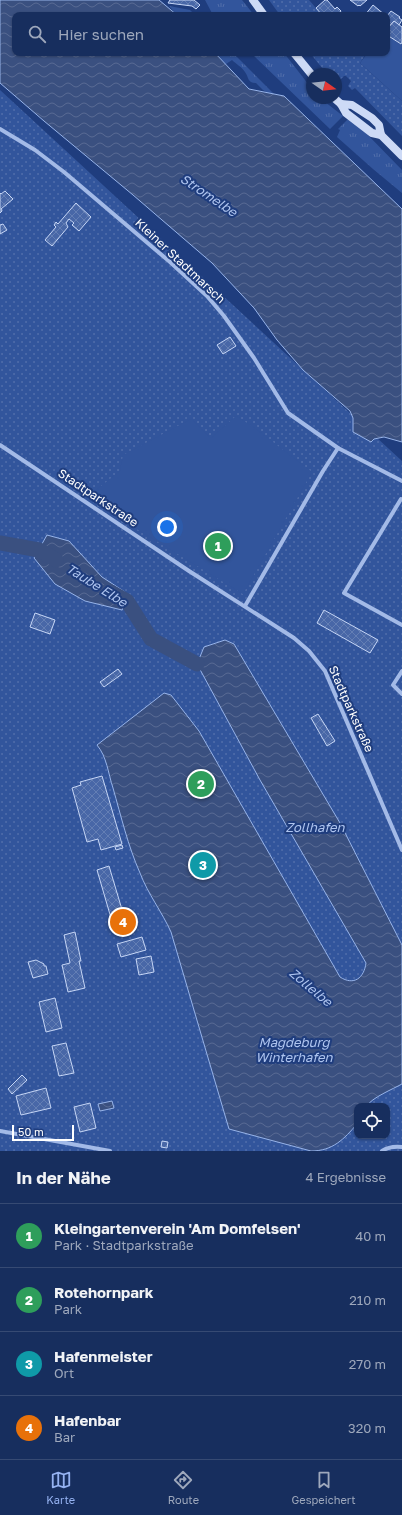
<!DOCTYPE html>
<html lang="de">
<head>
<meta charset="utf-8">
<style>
  :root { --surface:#172e5e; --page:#243a67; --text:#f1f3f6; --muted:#9ea8bc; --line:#364a73; --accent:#95b2f1 }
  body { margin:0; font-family:"Golos Text",sans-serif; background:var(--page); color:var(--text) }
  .controls { position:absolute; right:12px; bottom:12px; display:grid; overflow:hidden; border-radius:8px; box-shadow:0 1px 3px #0004 }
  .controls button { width:36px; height:36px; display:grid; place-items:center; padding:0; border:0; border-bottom:1px solid var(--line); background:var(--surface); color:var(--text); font:20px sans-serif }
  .compass { position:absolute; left:306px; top:68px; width:36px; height:36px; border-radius:50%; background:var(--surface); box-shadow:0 1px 3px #0004; rotate:104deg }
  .scale { position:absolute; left:12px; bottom:10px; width:62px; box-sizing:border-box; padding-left:4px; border:2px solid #fff; border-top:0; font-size:11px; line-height:14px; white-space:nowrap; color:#fff; -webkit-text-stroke:3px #1f3d7e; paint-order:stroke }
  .you { position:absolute; left:167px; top:527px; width:14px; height:14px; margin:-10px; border:3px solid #fff; border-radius:50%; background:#1a73e8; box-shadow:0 0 0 6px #1a73e833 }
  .badge { display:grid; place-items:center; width:26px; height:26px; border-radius:50%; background:var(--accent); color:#fff; font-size:13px; font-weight:700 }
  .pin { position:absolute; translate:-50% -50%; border:2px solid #fff; box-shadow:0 1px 4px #0006 }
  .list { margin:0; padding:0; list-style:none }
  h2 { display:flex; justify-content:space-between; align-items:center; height:52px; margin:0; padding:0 16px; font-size:17px }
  h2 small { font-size:13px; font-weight:400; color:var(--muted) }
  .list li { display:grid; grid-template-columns:26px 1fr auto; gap:12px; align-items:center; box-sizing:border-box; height:64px; padding:0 16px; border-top:1px solid var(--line) }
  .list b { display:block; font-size:15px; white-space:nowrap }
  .list p { margin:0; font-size:13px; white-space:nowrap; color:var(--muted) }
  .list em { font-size:13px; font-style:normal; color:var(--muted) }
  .icon { flex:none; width:22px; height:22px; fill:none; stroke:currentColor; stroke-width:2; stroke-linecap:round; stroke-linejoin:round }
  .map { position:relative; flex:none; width:402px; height:1151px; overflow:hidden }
  .search { position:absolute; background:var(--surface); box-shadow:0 1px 3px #0004; left:12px; right:12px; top:12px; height:44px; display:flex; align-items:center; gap:10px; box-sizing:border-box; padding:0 14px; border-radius:8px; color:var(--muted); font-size:15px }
  .sheet { height:308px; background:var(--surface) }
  nav { display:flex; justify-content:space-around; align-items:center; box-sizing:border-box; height:56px; border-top:1px solid var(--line); background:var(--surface); font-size:11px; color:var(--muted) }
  nav a { display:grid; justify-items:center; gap:2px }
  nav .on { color:var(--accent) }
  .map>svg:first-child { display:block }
  .grass { fill:url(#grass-tufts) }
  .park { fill:url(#park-dots); fill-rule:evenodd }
  .garden { fill:#32559c }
  .water { fill:url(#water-waves); stroke:#96b3e9 }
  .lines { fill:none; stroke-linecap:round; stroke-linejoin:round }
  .river { stroke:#3a5080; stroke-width:15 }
  .building { fill:url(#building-cross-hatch); stroke:#c6d6f6 }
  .street { stroke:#a3bae7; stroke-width:4 }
  .secondary { stroke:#cddaf6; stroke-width:8 }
  .labels { text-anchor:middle; stroke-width:4; stroke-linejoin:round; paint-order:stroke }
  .street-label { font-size:12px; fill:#fff; stroke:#1f3d7e }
  .water-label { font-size:13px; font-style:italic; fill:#aec4ef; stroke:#1f3d7e }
</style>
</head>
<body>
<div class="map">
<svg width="402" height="1151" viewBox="0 0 402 1151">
  <defs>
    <pattern id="grass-tufts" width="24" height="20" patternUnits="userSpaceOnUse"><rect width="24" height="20" fill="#32559c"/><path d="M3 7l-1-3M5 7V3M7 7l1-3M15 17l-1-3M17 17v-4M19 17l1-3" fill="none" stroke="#516eab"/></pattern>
    <pattern id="park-dots" width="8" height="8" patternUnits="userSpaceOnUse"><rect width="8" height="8" fill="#32559c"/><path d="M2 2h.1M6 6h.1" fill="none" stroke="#516eab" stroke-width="1.8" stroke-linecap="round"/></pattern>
    <pattern id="water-waves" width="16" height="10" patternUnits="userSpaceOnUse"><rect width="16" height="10" fill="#3a5080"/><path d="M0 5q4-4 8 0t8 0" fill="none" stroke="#586a93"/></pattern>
    <pattern id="building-cross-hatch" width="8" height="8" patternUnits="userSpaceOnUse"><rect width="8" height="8" fill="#4867a7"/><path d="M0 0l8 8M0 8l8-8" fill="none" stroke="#637eb4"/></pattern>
  </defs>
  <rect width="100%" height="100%" fill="#1f3d7e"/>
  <g class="grass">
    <path d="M205,0H242L254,15H213Z"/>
    <path d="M169,6L190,10L195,15H177Z"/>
    <path d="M210,53H233L283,103L263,90L256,83C247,83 249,77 245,72C242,67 236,64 232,60L226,64H220Z"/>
    <path d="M251,53H284L312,89V98H320L343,116L330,129Z"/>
    <path d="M348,119L364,131L402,170V193L373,169L337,137L340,130L338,129Z"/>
  </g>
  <g class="park">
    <path d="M269,0H309L322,15H280Z"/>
    <path d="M310,53H364L366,54L360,63L402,101V136L355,88L352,90L348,86L351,81L346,76H344L339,81V83L336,84V74H327Z"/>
    <path d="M0,90L402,461V1151H0ZM357,1106H387V1136H357Z"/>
  </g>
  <g class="garden">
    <path d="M387,35L400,44L402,42V101L360,63L366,55L364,53H387Z"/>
    <path d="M236,416L252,426L312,472L243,594L86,498L120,471L123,455L191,419L211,438Z"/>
  </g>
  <g class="water">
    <path d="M0,0H159L177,15H15V53H215L249,89L284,96L402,209V442L384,437L374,439L371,442L353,432V418L350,411L303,370L277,340L254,308L212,263L133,195L44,121L0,83Z"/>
    <path d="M47,535L69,541L102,577L125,592L127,601L122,610L85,601L55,584L34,558Z"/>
    <path d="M225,640L234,644L340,823L402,945V1084C393,1089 371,1098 367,1106H357V1124C344,1139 333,1151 311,1151L229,1129L171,932C162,912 148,894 140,873C128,846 121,816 113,788C108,773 107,757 97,745L164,693L171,695L199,731L340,977C354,986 364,978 366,963L260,780L197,664L204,647Z"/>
    <path d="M112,1101L114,1108L100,1111L98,1104Z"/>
  </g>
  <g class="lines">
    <g class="river">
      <path d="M0,543L39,550L56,560"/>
      <path d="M109,591L127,601L151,639L197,664"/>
    </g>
  </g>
  <g class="building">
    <path d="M170,0H194L200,5L196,9L192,6L168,3Z"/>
    <path d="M325,0H327L335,9L337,7L341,11L339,14L340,15H322L316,8Z"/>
    <path d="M350,0H367L360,6L359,5L358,6Z"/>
    <path d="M373,5L385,15H365Z"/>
    <path d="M391,11L400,17L399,18L402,20L399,25L394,21L387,29V16Z"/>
    <path d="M394,21L402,27V42L401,44L387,35V29Z"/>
    <path d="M5,191L13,199L1,209L2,211L0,213V193L1,194Z"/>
    <path d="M76,203L91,217L79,231L72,225L74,223L69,219L66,223L68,227L52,246L45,240L56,227L54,225L56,222L58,224Z"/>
    <path d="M3,224L7,230L0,234V225Z"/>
    <path d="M230,337L236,346L223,354L217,345Z"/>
    <path d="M324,610L378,640L370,653L317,623Z"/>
    <path d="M35,613L55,620L50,634L30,627Z"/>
    <path d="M118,669L122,674L104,687L100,682Z"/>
    <path d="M318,714L335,741L327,746L311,718Z"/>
    <path d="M102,776L122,844L101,850L98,839L87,842L72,788L81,785L80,782Z"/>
    <path d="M122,845L123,848L116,850L115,847Z"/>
    <path d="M109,866L123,913L111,918L97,870Z"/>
    <path d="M124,917L127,925L122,926L119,919Z"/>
    <path d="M75,932L81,961H79L85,988L68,992L62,965L70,963L64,935Z"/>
    <path d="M142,937L146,950L121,957L117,944Z"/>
    <path d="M151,956L154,972L139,975L136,959Z"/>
    <path d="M36,960L44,964V966H46L48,974L33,978L28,962Z"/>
    <path d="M55,998L62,1028L46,1032L39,1002Z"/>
    <path d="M66,1043L74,1073L59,1076L52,1046Z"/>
    <path d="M22,1075L27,1080L12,1094L8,1089Z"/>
    <path d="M46,1088L51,1108L21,1115L16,1096Z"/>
    <path d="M90,1103L96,1128L80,1132L74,1107Z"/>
    <path d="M162,1141L168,1142L167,1148L161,1147Z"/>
  </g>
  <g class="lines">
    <g class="street">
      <path d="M0,129L35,150L64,172L170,262L207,296L224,316L254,358L288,413L338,448L402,481"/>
      <path d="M0,445L189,571L294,638L309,651L325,671L402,850"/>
      <path d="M401,499L344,593L402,625"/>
      <path d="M245,606L323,471L338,448"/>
      <path d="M402,671L393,685L402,694"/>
      <path d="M0,1131L110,1151"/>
      <path d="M382,1151C388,1147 394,1146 402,1147"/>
    </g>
    <g class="secondary">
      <path d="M253,0L264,15"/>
      <path d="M294,53L312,75"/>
      <path d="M334,98L341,104L346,113L372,133L381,135"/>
      <path d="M341,104L352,105L372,118L379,125L381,135L402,156"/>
    </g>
  </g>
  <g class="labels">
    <g class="street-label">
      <text transform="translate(180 261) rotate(43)" y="4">Kleiner Stadtmarsch</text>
      <text transform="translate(98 498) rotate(34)" y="4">Stadtparkstraße</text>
      <text transform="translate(351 709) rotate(66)" y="4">Stadtparkstraße</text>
    </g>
    <g class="water-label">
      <text transform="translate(209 195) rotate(34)" y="5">Stromelbe</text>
      <text transform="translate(97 585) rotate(32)" y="5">Taube Elbe</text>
      <text x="315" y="832">Zollhafen</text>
      <text transform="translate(311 987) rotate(40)" y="5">Zollelbe</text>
      <text x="294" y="1047">Magdeburg<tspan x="294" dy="15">Winterhafen</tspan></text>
    </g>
  </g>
</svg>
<div class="controls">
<button><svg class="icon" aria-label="locate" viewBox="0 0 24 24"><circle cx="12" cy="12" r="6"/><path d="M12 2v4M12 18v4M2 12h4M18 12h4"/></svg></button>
</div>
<svg class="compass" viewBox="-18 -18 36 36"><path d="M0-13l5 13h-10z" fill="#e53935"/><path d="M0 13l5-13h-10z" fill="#9ea8bc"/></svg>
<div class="scale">50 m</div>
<div class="you"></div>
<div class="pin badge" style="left:218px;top:546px;background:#2e9e5b">1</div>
<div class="pin badge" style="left:201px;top:784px;background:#2e9e5b">2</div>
<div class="pin badge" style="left:203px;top:865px;background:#0f9aa8">3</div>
<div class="pin badge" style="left:123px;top:922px;background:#e8710a">4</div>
<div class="search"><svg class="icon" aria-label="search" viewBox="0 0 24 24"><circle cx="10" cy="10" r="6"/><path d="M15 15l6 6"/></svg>Hier suchen</div>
</div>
<section class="sheet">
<h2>In der Nähe<small>4 Ergebnisse</small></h2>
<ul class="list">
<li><span class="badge" style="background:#2e9e5b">1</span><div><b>Kleingartenverein 'Am Domfelsen'</b><p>Park · Stadtparkstraße</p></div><em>40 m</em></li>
<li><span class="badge" style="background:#2e9e5b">2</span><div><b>Rotehornpark</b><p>Park</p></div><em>210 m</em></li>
<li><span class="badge" style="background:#0f9aa8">3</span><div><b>Hafenmeister</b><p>Ort</p></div><em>270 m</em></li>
<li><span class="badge" style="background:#e8710a">4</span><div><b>Hafenbar</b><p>Bar</p></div><em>320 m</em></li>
</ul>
</section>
<nav>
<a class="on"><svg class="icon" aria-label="map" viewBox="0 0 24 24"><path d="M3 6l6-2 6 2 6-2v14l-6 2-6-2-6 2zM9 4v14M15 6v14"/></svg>Karte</a>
<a><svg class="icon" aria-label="directions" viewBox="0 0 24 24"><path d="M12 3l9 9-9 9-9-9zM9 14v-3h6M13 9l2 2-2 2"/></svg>Route</a>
<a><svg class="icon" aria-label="saved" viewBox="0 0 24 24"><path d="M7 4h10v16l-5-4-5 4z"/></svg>Gespeichert</a>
</nav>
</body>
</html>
